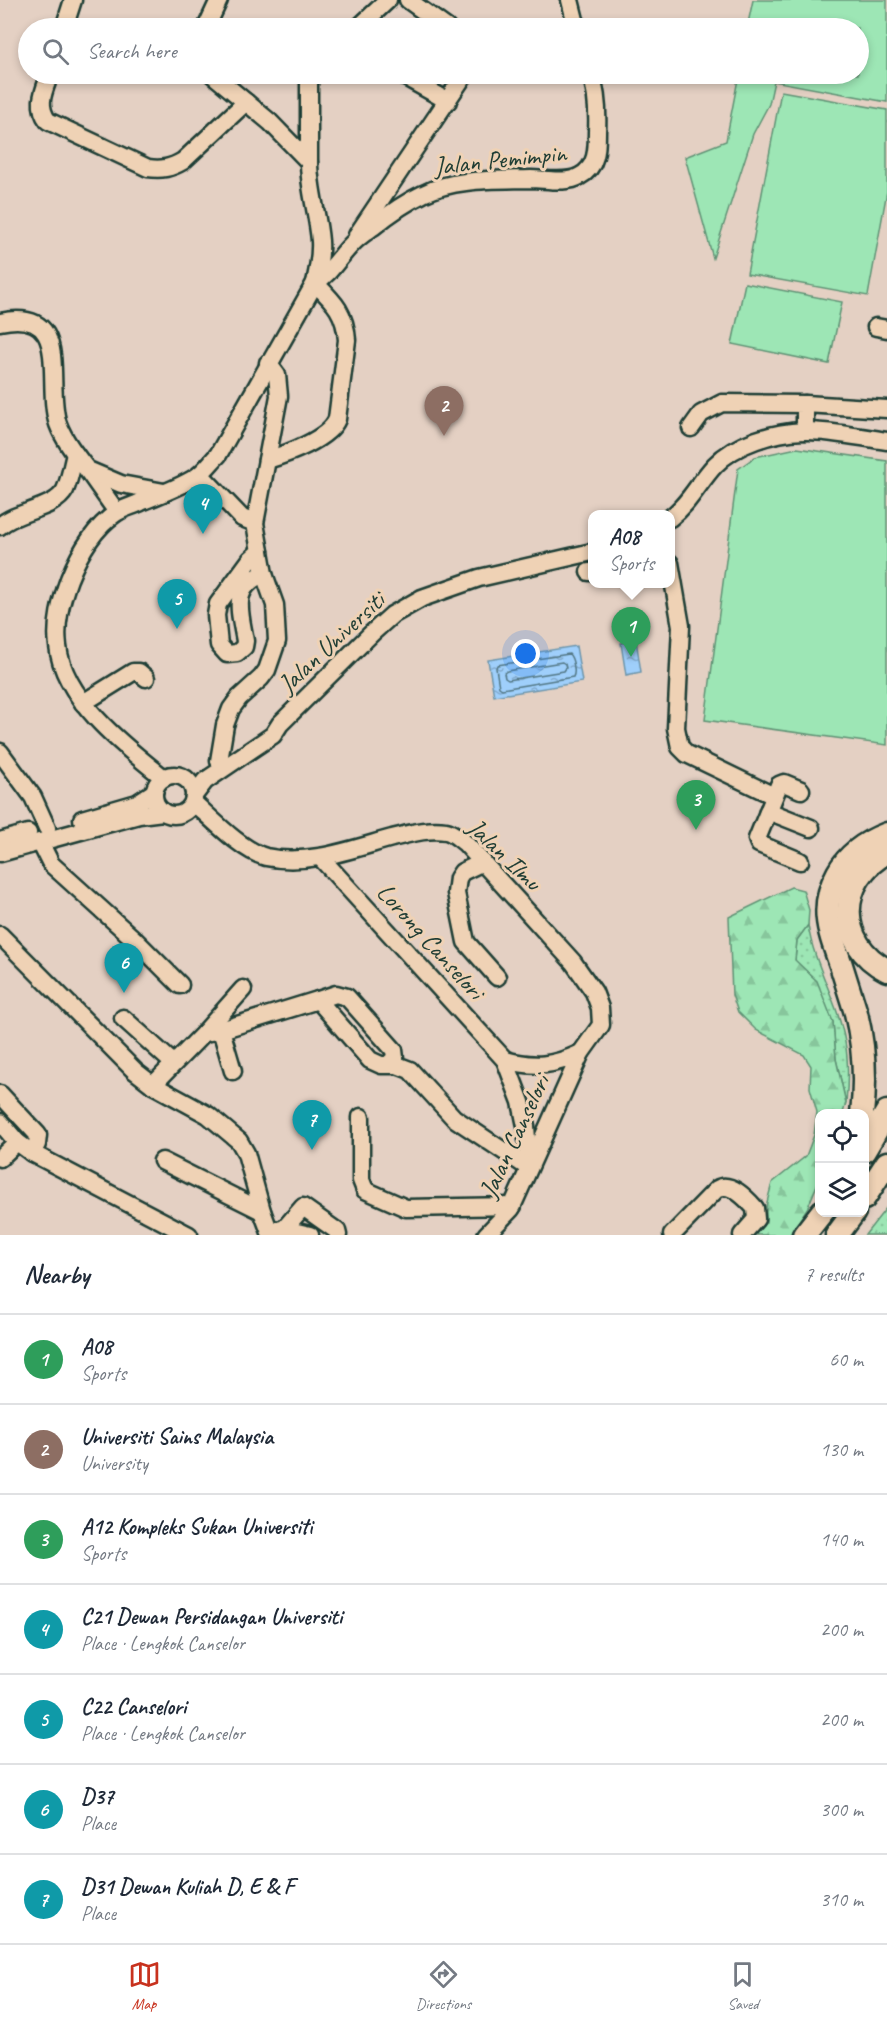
<!DOCTYPE html>
<html lang="en">
<head>
<meta charset="utf-8">
<style>
  :root { --surface:#fff; --page:#f2f2f3; --text:#1f2937; --muted:#747a83; --line:#e0e1e3; --accent:#c8321e }
  body { margin:0; font-family:Caveat,sans-serif; background:var(--page); color:var(--text) }
  .controls { position:absolute; right:18px; bottom:18px; display:grid; overflow:hidden; border-radius:12px; box-shadow:0 3px 9px #0003 }
  .controls button { width:54px; height:54px; display:grid; place-items:center; padding:0; border:0; border-bottom:2px solid var(--line); background:var(--surface); color:var(--text); font:30px sans-serif }
  .you { position:absolute; left:526px; top:654px; width:21px; height:21px; margin:-15px; border:4px solid #fff; border-radius:50%; background:#1a73e8; box-shadow:0 0 0 9px #1a73e833 }
  .badge { display:grid; place-items:center; width:39px; height:39px; border-radius:50%; background:var(--accent); color:#fff; font-size:20px; font-weight:700 }
  .pin { position:absolute; translate:-50% -50px; filter:drop-shadow(0 2px 3px #0008) }
  .pin::after { content:''; position:absolute; top:32px; width:21px; height:18px; background:inherit; clip-path:polygon(0 0,100% 0,50% 100%) }
  .popup { position:absolute; left:588px; top:510px; width:87px; height:78px; box-sizing:border-box; display:grid; place-content:center; border-radius:12px; background:var(--surface); filter:drop-shadow(0 2px 4px #0005); font-size:20px; white-space:nowrap; color:var(--muted) }
  .popup b { font-size:22px; color:var(--text) }
  .popup::after { content:''; position:absolute; left:50%; top:100%; margin-left:-12px; border:12px solid transparent; border-top-color:var(--surface) }
  .list { margin:0; padding:0; list-style:none }
  h2 { display:flex; justify-content:space-between; align-items:center; height:78px; margin:0; padding:0 24px; font-size:26px }
  h2 small { font-size:20px; font-weight:400; color:var(--muted) }
  .list li { display:grid; grid-template-columns:39px 1fr auto; gap:18px; align-items:center; box-sizing:border-box; height:90px; padding:0 24px; border-top:2px solid var(--line) }
  .list b { display:block; font-size:22px; white-space:nowrap }
  .list p { margin:0; font-size:20px; white-space:nowrap; color:var(--muted) }
  .list em { font-size:20px; font-style:normal; color:var(--muted) }
  .icon { flex:none; width:33px; height:33px; fill:none; stroke:currentColor; stroke-width:2; stroke-linecap:round; stroke-linejoin:round }
  .map { position:relative; flex:none; width:887px; height:1235px; overflow:hidden }
  .search { position:absolute; background:var(--surface); box-shadow:0 3px 9px #0003; left:18px; right:18px; top:18px; height:66px; display:flex; align-items:center; gap:15px; box-sizing:border-box; padding:0 21px; border-radius:33px; color:var(--muted); font-size:22px }
  .sheet { height:708px; background:var(--surface) }
  nav { display:flex; justify-content:space-around; align-items:center; box-sizing:border-box; height:84px; border-top:2px solid var(--line); background:var(--surface); font-size:16px; color:var(--muted) }
  nav a { display:grid; justify-items:center; gap:3px }
  nav .on { color:var(--accent) }
  .map>svg:first-child { display:block }
  .grass { fill:url(#grass-dots); stroke:#5e9274; stroke-width:1.5 }
  .forest { fill:url(#forest-firs); stroke:#5e9274; stroke-width:1.5 }
  .pitch { fill:#9de6b5; stroke:#5e9274; stroke-width:1.5 }
  .water { fill:url(#water-ripples); stroke:#6c95ab; stroke-width:1.5 }
  .lines { fill:none; stroke-linecap:round; stroke-linejoin:round }
  .shore { stroke:#527784; stroke-width:1.5 }
  .minor-casing { stroke:#1f3d34; stroke-width:21 }
  .highway-casing { stroke:#1f3d34; stroke-width:27 }
  .minor { stroke:#efd2b5; stroke-width:16 }
  .highway { stroke:#efd2b5; stroke-width:22 }
  .labels { text-anchor:middle; stroke-width:6; stroke-linejoin:round; paint-order:stroke }
  .street-label { font-size:26px; fill:#1f3d34; stroke:#efd2b5 }
</style>
</head>
<body>
<div class="map">
<svg width="887" height="1235" viewBox="0 0 887 1235">
  <defs>
    <pattern id="grass-dots" width="8" height="8" patternUnits="userSpaceOnUse" patternTransform="scale(1.5)"><rect width="8" height="8" fill="#9de6b5"/><path d="M2 2h.1M6 6h.1" fill="none" stroke="#87c69c" stroke-width="1.8" stroke-linecap="round"/></pattern>
    <pattern id="forest-firs" width="22" height="20" patternUnits="userSpaceOnUse" patternTransform="scale(1.5)"><rect width="22" height="20" fill="#9de6b5"/><path d="M5 1l3.5 6h-7zM16 11l3.5 6h-7z" fill="#87c69c"/></pattern>
    <pattern id="water-ripples" width="26" height="14" patternUnits="userSpaceOnUse" patternTransform="scale(1.5)"><rect width="26" height="14" fill="#9fcffb"/><path d="M2 4q2-2 4 0t4 0M15 11q2-2 4 0t4 0" fill="none" stroke="#81a9cc"/></pattern>
  </defs>
  <rect width="100%" height="100%" fill="#e4d0c3"/>
  <filter id="ink" filterUnits="userSpaceOnUse"><feTurbulence type="fractalNoise" baseFrequency=".0167" numOctaves="2"/><feDisplacementMap in="SourceGraphic" scale="12" xChannelSelector="R" yChannelSelector="G"/><feConvolveMatrix kernelMatrix="1 2 1 2 8 2 1 2 1" color-interpolation-filters="sRGB"/></filter>
  <g filter="url(#ink)">
    <g class="grass">
      <path d="M808,925C814,966 838,1001 845,1042C849,1062 848,1082 846,1103L836,1059L833,1022L795,961L797,940Z"/>
      <path d="M887,1207V1235H865Z"/>
    </g>
    <path class="forest" d="M791,887L803,890L809,910L808,925L797,940L795,960L817,981L833,1022L836,1059L846,1103L843,1113L820,1114L819,1180L808,1207L790,1235H754L766,1222V1206L772,1183L806,1156L814,1135L817,1112L810,1088L811,1066L804,1055L756,1030L738,1012L732,995L729,917Z"/>
    <g class="pitch">
      <path d="M753,0H887V102L774,81L769,104L753,134L713,258L685,157L726,141L739,74H858V28H747Z"/>
      <path d="M781,91L887,110V191L868,296L747,274Z"/>
      <path d="M745,283L842,302L829,364L732,344Z"/>
      <path d="M797,448L887,461V745L705,720L738,469L755,457Z"/>
    </g>
    <g class="water">
      <path d="M636,640L641,672L626,675L621,643Z"/>
      <path d="M576,646L582,682L494,696L488,660Z"/>
    </g>
    <g class="lines">
      <g class="shore">
        <path d="M569,654C573,658 576,672 573,677L502,689L499,687L496,668L497,665Z"/>
        <path d="M562,662L565,664L566,668L564,671L508,680L505,678L504,673L507,671Z"/>
      </g>
      <defs>
        <g id="minor">
          <path d="M408,0L447,28"/>
          <path d="M570,0L577,28"/>
          <path d="M64,28L73,0"/>
          <path d="M206,28L219,0"/>
          <path d="M358,28L388,0"/>
          <path d="M50,74C44,91 36,105 48,121L148,168C162,170 171,168 183,161L246,102"/>
          <path d="M400,74L448,101"/>
          <path d="M309,162V83L312,74"/>
          <path d="M357,235L465,74"/>
          <path d="M315,283C331,273 339,257 352,244C358,237 366,232 373,227C389,214 404,203 423,194C454,178 496,180 531,179C545,179 567,184 580,176C597,167 597,149 597,132C598,112 597,93 591,74"/>
          <path d="M0,322C74,307 44,382 58,424C64,440 75,454 85,467C96,482 106,497 117,512"/>
          <path d="M876,327L887,329"/>
          <path d="M805,404L887,409"/>
          <path d="M691,428L701,414L722,403L805,404V431"/>
          <path d="M267,460C287,454 329,439 337,419L347,340C345,312 334,302 315,283"/>
          <path d="M88,470L121,484L164,492"/>
          <path d="M200,474L242,518L255,523"/>
          <path d="M670,518C689,504 699,482 715,465C736,443 774,432 804,431C828,430 863,438 887,441"/>
          <path d="M0,526C17,510 54,510 65,490C70,479 72,465 75,454"/>
          <path d="M260,551L251,559L218,604L216,615L219,645L227,654L237,653L244,647L245,641C240,611 230,587 264,574"/>
          <path d="M670,563L681,626L676,728L680,747L687,754L774,796"/>
          <path d="M589,572H592"/>
          <path d="M83,703L133,672H139L146,678"/>
          <path d="M0,752L33,797L47,828"/>
          <path d="M219,761L225,725L231,709L239,698L261,678L267,670L277,641L275,605L264,574L255,523L279,396L277,375L268,363"/>
          <circle cx="174" cy="795" r="20"/>
          <path d="M164,778C125,747 63,699 58,646C55,623 61,601 69,579C79,554 94,528 116,513C123,508 133,506 141,502C160,494 182,487 199,475C206,469 212,461 218,455L315,283C318,269 321,256 320,241C318,215 309,189 309,162L270,122L212,74"/>
          <path d="M195,794L205,781L273,735L280,724L372,633L392,615L422,598L479,578L592,552"/>
          <path d="M193,802C212,819 242,851 266,857C308,866 352,849 392,838C409,834 428,828 446,831C453,832 459,839 465,843L573,962L594,992L600,1008L601,1025L581,1053L511,1209L486,1235"/>
          <path d="M768,811L811,828"/>
          <path d="M82,819L137,803L154,792"/>
          <path d="M0,841L28,833"/>
          <path d="M40,842L51,864L134,939L180,985"/>
          <path d="M0,853L139,815L163,812"/>
          <path d="M320,857L505,1060L521,1102L526,1126L529,1165"/>
          <path d="M800,861L759,844L757,839L779,785L784,783L801,790"/>
          <path d="M483,862L462,872L458,878L456,893L466,942L497,977"/>
          <path d="M0,935L135,1071L153,1085L208,1115L239,1141L246,1153L262,1211L271,1235"/>
          <path d="M123,1018L173,1063"/>
          <path d="M221,1030L233,1071"/>
          <path d="M204,1033L221,1030L318,1000"/>
          <path d="M505,1060C535,1068 553,1066 581,1053"/>
          <path d="M388,1065L395,1058L394,1050L347,997L336,994L318,1000L370,1060L381,1065H397L410,1070L454,1118L529,1168"/>
          <path d="M153,1085L204,1033L243,989"/>
          <path d="M0,1094L38,1135L37,1144L32,1153"/>
          <path d="M361,1117V1180L365,1190L406,1208L513,1206"/>
          <path d="M0,1122L17,1142"/>
          <path d="M0,1158L17,1142L32,1153L189,1235"/>
          <path d="M162,1161L262,1211"/>
          <path d="M284,1229L303,1207L337,1231L338,1235"/>
          <path d="M275,1230L284,1229L310,1235"/>
          <path d="M672,1235L717,1189C730,1181 746,1198 755,1208L756,1219L742,1235"/>
        </g>
        <g id="highway">
          <path d="M887,852C837,879 835,944 887,970"/>
          <path d="M862,1114C866,1080 864,1046 856,1013C851,997 846,981 841,965C829,931 819,907 838,873C849,853 866,842 887,834"/>
          <path d="M864,1151L887,1112"/>
          <path d="M864,1198L887,1163"/>
          <path d="M804,1235L822,1212"/>
          <path d="M837,1235L854,1212"/>
        </g>
      </defs>
      <use href="#minor" class="minor-casing"/>
      <use href="#highway" class="highway-casing"/>
      <use href="#minor" class="minor"/>
      <use href="#highway" class="highway"/>
    </g>
  </g>
  <g class="labels">
    <g class="street-label">
      <text transform="translate(500 159) rotate(-6)" y="9">Jalan Pemimpin</text>
      <text transform="translate(331 642) rotate(-43)" y="9">Jalan Universiti</text>
      <text transform="translate(505 854) rotate(44)" y="9">Jalan Ilmu</text>
      <text transform="translate(431 941) rotate(48)" y="9">Lorong Canselori</text>
      <text transform="translate(514 1136) rotate(-65)" y="9">Jalan Canselori</text>
    </g>
  </g>
</svg>
<div class="controls">
<button><svg class="icon" aria-label="locate" viewBox="0 0 24 24"><circle cx="12" cy="12" r="6"/><path d="M12 2v4M12 18v4M2 12h4M18 12h4"/></svg></button>
<button><svg class="icon" aria-label="layers" viewBox="0 0 24 24"><path d="M12 4l9 5-9 5-9-5zM3 14l9 5 9-5"/></svg></button>
</div>
<div class="you"></div>
<div class="pin badge" style="left:631px;top:657px;background:#2e9e5b">1</div>
<div class="popup"><b>A08</b>Sports</div>
<div class="pin badge" style="left:444px;top:436px;background:#8d6e63">2</div>
<div class="pin badge" style="left:696px;top:830px;background:#2e9e5b">3</div>
<div class="pin badge" style="left:203px;top:534px;background:#0f9aa8">4</div>
<div class="pin badge" style="left:177px;top:629px;background:#0f9aa8">5</div>
<div class="pin badge" style="left:124px;top:993px;background:#0f9aa8">6</div>
<div class="pin badge" style="left:312px;top:1150px;background:#0f9aa8">7</div>
<div class="search"><svg class="icon" aria-label="search" viewBox="0 0 24 24"><circle cx="10" cy="10" r="6"/><path d="M15 15l6 6"/></svg>Search here</div>
</div>
<section class="sheet">
<h2>Nearby<small>7 results</small></h2>
<ul class="list">
<li><span class="badge" style="background:#2e9e5b">1</span><div><b>A08</b><p>Sports</p></div><em>60 m</em></li>
<li><span class="badge" style="background:#8d6e63">2</span><div><b>Universiti Sains Malaysia</b><p>University</p></div><em>130 m</em></li>
<li><span class="badge" style="background:#2e9e5b">3</span><div><b>A12 Kompleks Sukan Universiti</b><p>Sports</p></div><em>140 m</em></li>
<li><span class="badge" style="background:#0f9aa8">4</span><div><b>C21 Dewan Persidangan Universiti</b><p>Place · Lengkok Canselor</p></div><em>200 m</em></li>
<li><span class="badge" style="background:#0f9aa8">5</span><div><b>C22 Canselori</b><p>Place · Lengkok Canselor</p></div><em>200 m</em></li>
<li><span class="badge" style="background:#0f9aa8">6</span><div><b>D37</b><p>Place</p></div><em>300 m</em></li>
<li><span class="badge" style="background:#0f9aa8">7</span><div><b>D31 Dewan Kuliah D, E &amp; F</b><p>Place</p></div><em>310 m</em></li>
</ul>
</section>
<nav>
<a class="on"><svg class="icon" aria-label="map" viewBox="0 0 24 24"><path d="M3 6l6-2 6 2 6-2v14l-6 2-6-2-6 2zM9 4v14M15 6v14"/></svg>Map</a>
<a><svg class="icon" aria-label="directions" viewBox="0 0 24 24"><path d="M12 3l9 9-9 9-9-9zM9 14v-3h6M13 9l2 2-2 2"/></svg>Directions</a>
<a><svg class="icon" aria-label="saved" viewBox="0 0 24 24"><path d="M7 4h10v16l-5-4-5 4z"/></svg>Saved</a>
</nav>
</body>
</html>
